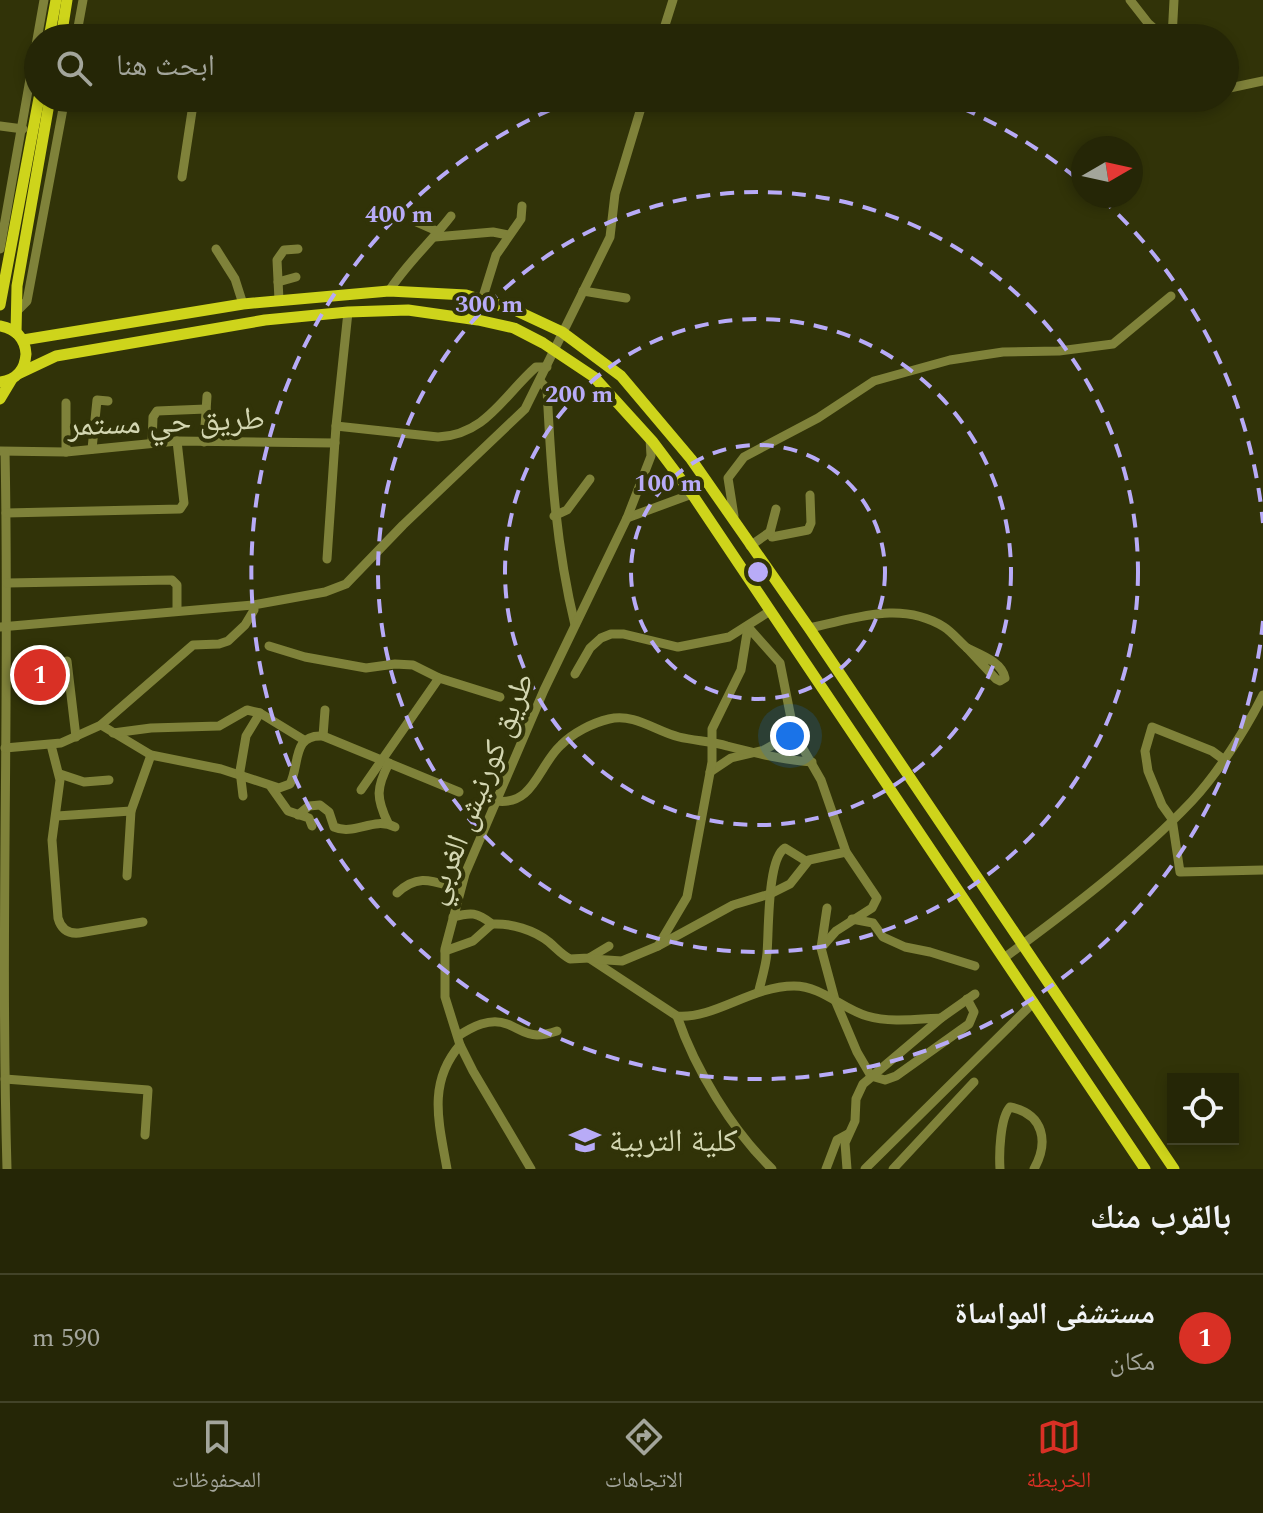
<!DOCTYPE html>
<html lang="ar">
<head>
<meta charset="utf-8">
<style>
  :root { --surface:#252606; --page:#2d2e10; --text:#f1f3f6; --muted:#a3a59b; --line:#424328; --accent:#d93025 }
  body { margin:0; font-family:Spectral,"Noto Naskh Arabic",serif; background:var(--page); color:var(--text); direction:rtl }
  .controls { position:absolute; right:24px; bottom:24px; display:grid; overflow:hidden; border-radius:0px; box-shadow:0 4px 12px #0003 }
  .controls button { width:72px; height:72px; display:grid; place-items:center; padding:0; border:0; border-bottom:2px solid var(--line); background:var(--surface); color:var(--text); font:40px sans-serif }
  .compass { position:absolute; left:1071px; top:136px; width:72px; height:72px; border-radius:50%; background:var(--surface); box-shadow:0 4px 12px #0003; rotate:81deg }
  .you { position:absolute; left:790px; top:736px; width:28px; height:28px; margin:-20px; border:6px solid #fff; border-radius:50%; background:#1a73e8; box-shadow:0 0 0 12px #1a73e833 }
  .badge { display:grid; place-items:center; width:52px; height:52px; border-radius:50%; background:var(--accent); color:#fff; font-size:26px; font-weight:700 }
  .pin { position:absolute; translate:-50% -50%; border:4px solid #fff; box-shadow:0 2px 8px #0006 }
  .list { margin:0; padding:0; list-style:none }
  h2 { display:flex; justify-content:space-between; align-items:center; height:104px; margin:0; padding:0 32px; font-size:34px }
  h2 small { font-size:26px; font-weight:400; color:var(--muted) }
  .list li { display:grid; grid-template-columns:52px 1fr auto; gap:24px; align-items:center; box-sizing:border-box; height:128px; padding:0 32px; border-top:2px solid var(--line) }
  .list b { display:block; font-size:30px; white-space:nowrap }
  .list p { margin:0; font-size:26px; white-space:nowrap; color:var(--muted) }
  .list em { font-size:26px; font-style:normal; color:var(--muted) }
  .icon { flex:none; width:44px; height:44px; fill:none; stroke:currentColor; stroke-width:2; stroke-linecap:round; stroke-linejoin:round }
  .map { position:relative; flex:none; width:1263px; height:1169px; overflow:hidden; direction:ltr }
  .search { position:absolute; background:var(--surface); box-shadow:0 4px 12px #0003; left:24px; right:24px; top:24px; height:88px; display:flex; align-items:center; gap:20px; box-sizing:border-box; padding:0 28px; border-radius:44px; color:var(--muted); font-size:30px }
  .sheet { height:232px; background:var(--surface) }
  nav { display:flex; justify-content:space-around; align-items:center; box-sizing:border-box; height:112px; border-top:2px solid var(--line); background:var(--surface); font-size:22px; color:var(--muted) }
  nav a { display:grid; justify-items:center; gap:4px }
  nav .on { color:var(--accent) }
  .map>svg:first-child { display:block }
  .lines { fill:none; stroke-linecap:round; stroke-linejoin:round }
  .minor { stroke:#7f823a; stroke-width:9 }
  .major { stroke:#ced41b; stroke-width:11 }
  .ring { fill:none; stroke:#b8abf7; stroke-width:4; stroke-dasharray:14 10 }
  .labels { text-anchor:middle; stroke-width:8; stroke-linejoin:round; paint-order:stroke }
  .street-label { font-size:32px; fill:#d3d6b1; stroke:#313308 }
  .poi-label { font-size:32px; fill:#d3d6b1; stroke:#313308; text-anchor:start }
  .centre { fill:#b8abf7; stroke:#313308; stroke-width:4 }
  .ring-label { font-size:24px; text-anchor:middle; font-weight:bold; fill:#b8abf7; stroke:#313308; stroke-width:8; stroke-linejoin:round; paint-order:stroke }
</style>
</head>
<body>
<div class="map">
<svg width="1263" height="1169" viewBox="0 0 1263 1169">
  <rect width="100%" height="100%" fill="#313308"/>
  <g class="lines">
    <g class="minor">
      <path d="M1130,0L1148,23L1165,38"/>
      <path d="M78,29L203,35V38"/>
      <path d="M76,38L83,0"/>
      <path d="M661,38L673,0"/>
      <path d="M1172,38L1174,0"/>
      <path d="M1225,89L1263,81"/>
      <path d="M0,126L23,129"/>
      <path d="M182,177L194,98"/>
      <path d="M414,221L439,232"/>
      <path d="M435,237L493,232L508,235"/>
      <path d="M0,249L44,0"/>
      <path d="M216,249L235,279L243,304"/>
      <path d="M278,282L296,277"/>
      <path d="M389,291C407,263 431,242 451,216"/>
      <path d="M583,291L626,298"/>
      <path d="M279,300L277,260L284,250L298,249"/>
      <path d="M482,300L496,255L521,219L522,206"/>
      <path d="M17,311L27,301L65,98"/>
      <path d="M540,381L547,389C551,470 556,547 575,625"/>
      <path d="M336,426L438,437C486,435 504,395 536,367H547"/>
      <path d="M204,442L207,396"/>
      <path d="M152,443L153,417L157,411L206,409"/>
      <path d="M92,449L97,400L108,401"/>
      <path d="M0,451L66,452L177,441L335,443"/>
      <path d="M5,452C10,691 0,930 7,1169"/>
      <path d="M66,452V403"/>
      <path d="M6,513L180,509L184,503L177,441"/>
      <path d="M554,516L567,510L590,479"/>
      <path d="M734,516L728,478L744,457L818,418L874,381L950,360L1003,352L1059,351L1113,344L1171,296"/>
      <path d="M627,518L692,494"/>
      <path d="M770,532L772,537L808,530L811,523L810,495"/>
      <path d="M750,546L770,532L776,509"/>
      <path d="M327,559L336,426L348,312"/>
      <path d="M7,583L172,580L177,585V611"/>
      <path d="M0,627L253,605L325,592L346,584L403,525L525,409L610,237L615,194L644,98"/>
      <path d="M748,627L780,663L794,733L821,780L846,852L877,898L872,908L836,931L821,948"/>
      <path d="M809,628C855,619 900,600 944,627C952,632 959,641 967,648"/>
      <path d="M269,646L305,657L366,668L395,664L413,665L439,678L500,697"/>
      <path d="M967,648C981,655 1002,662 1005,678L1000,681L996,679Z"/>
      <path d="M67,661L76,737"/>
      <path d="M575,674L590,648L601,638L611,634H624L678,647L729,637L770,611"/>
      <path d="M101,725L151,755L221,769L279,788L290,784C300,764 292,734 323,736L459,792"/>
      <path d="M113,733L151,728L219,726L247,710L260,713L304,740"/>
      <path d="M323,736L325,710"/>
      <path d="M51,745L60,780L52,840L58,918C61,929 68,934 79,933L143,922"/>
      <path d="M5,748L61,743L101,725L193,645L219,644L228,641L245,625L254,610L253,605"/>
      <path d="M1223,759L1212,751L1152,727L1145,751L1148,771L1162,805L1172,819L1180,872L1263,870"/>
      <path d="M710,772L731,758L764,750L794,733"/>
      <path d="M60,774L84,782L109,780"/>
      <path d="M271,787L288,811L309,818L312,826"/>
      <path d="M361,790L439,678"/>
      <path d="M243,796L240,771L246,736L260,713"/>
      <path d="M496,801C534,806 538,766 561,745C573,733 592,723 609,719C635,713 655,731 679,737C695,741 712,741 727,746C755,753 783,760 812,762"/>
      <path d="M298,815L309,806L320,805L329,812L334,827C355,836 373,816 395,827"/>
      <path d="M57,816L131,811"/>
      <path d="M388,823C376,798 376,788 389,763"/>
      <path d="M127,876L131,811L151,755"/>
      <path d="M397,893C419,872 434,882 460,889"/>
      <path d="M827,908L821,948L835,1000L857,1052L871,1076L885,1080L896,1076L969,1024L974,1012L967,999"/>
      <path d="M453,917C471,912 477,912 492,924C511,923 534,930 549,942C556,948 562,955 570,959L589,958L609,946"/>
      <path d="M852,919L873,923L883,937L905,947L930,952L975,966"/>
      <path d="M658,946L687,897L712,762V729L741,670L748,627"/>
      <path d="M445,951L473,941L492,924"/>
      <path d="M589,958L677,1016C715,1019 751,986 794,986C822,986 842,1009 867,1016C890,1023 918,1019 941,1018"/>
      <path d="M1004,958C1068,911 1138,858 1192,801C1218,773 1246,729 1263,695"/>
      <path d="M592,959L622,961L658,946L733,905L770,894L790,884L809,860L846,852"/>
      <path d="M759,990C762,978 766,965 767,953C769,932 767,858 785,848L806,861"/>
      <path d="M677,1016C695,1069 732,1130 772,1169"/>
      <path d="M458,1036C472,1027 490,1017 507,1024C518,1028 525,1035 537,1035C544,1035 551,1033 557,1031"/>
      <path d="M5,1079L148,1090L145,1135"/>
      <path d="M447,1169C439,1123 427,1083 460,1045"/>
      <path d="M531,1169L473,1071L460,1045L445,997V949L465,874L544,690L627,518L651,456L650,438"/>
      <path d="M826,1169L837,1140L848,1134"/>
      <path d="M847,1169L845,1143L855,1121L856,1099L863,1084L941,1018L975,994"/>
      <path d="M865,1169L1034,1002"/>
      <path d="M893,1169L974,1082"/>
      <path d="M1000,1169C999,1154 1000,1118 1010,1107C1044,1114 1049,1142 1034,1169"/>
    </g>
    <g class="major">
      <path d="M49,38L56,0"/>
      <path d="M61,38L67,0"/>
      <path d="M0,305L39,98"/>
      <path d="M0,326C16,329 25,338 26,354C25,370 16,380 0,382"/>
      <path d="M16,333L17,286L50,98"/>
      <path d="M23,340L243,304L389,291L466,295L517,311L562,332L621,376L691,459L809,628L1174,1169"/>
      <path d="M20,373L56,356L265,320L348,312L408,310L478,320L514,328L543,343L594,377L653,442L692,494L1145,1169"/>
      <path d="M0,399L12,379"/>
    </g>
  </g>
  <g class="ring">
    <circle cx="758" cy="572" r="127"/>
    <circle cx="758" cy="572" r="253"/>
    <circle cx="758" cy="572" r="380"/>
    <path d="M1263 621A507 507 0 1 1 576 99M940 99A507 507 0 0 1 1080 181M1101 198A507 507 0 0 1 1263 523"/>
  </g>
  <defs>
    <symbol id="university-bare" viewBox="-9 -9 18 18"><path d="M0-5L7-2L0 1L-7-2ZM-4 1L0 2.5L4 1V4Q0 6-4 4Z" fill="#b8abf7" stroke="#313308" stroke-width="2.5" paint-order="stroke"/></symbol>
  </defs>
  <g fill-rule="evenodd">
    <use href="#university-bare" x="563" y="1118" width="44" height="44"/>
  </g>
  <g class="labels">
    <g class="street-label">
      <text transform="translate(166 421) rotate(-2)" y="11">طريق حي مستمر</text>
      <text transform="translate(478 788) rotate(-68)" y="11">طريق كورنيش الغربي</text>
    </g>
    <g class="poi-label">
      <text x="609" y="1151">كلية التربية</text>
    </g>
  </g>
  <circle cx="758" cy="572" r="12" class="centre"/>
  <g class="ring-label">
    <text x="399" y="222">400 m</text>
    <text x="489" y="312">300 m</text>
    <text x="579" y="402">200 m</text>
    <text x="668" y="491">100 m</text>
  </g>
</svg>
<div class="controls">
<button><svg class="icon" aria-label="locate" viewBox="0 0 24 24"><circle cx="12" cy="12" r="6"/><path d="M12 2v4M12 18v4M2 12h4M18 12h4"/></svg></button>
</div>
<svg class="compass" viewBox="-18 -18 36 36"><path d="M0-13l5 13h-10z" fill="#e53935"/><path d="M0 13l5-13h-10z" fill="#a3a59b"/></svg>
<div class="you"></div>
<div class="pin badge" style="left:40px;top:675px">1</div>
<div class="search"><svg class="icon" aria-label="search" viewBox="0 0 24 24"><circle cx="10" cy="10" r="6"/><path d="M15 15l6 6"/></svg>ابحث هنا</div>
</div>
<section class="sheet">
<h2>بالقرب منك<small></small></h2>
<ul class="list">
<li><span class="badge">1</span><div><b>مستشفى المواساة</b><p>مكان</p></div><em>590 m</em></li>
</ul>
</section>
<nav>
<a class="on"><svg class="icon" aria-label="map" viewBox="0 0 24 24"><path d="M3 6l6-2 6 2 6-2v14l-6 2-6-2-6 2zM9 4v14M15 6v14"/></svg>الخريطة</a>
<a><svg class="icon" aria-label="directions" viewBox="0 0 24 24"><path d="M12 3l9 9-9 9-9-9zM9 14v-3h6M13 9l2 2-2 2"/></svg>الاتجاهات</a>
<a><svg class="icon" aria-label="saved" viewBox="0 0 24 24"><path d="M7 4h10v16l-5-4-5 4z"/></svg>المحفوظات</a>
</nav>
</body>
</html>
